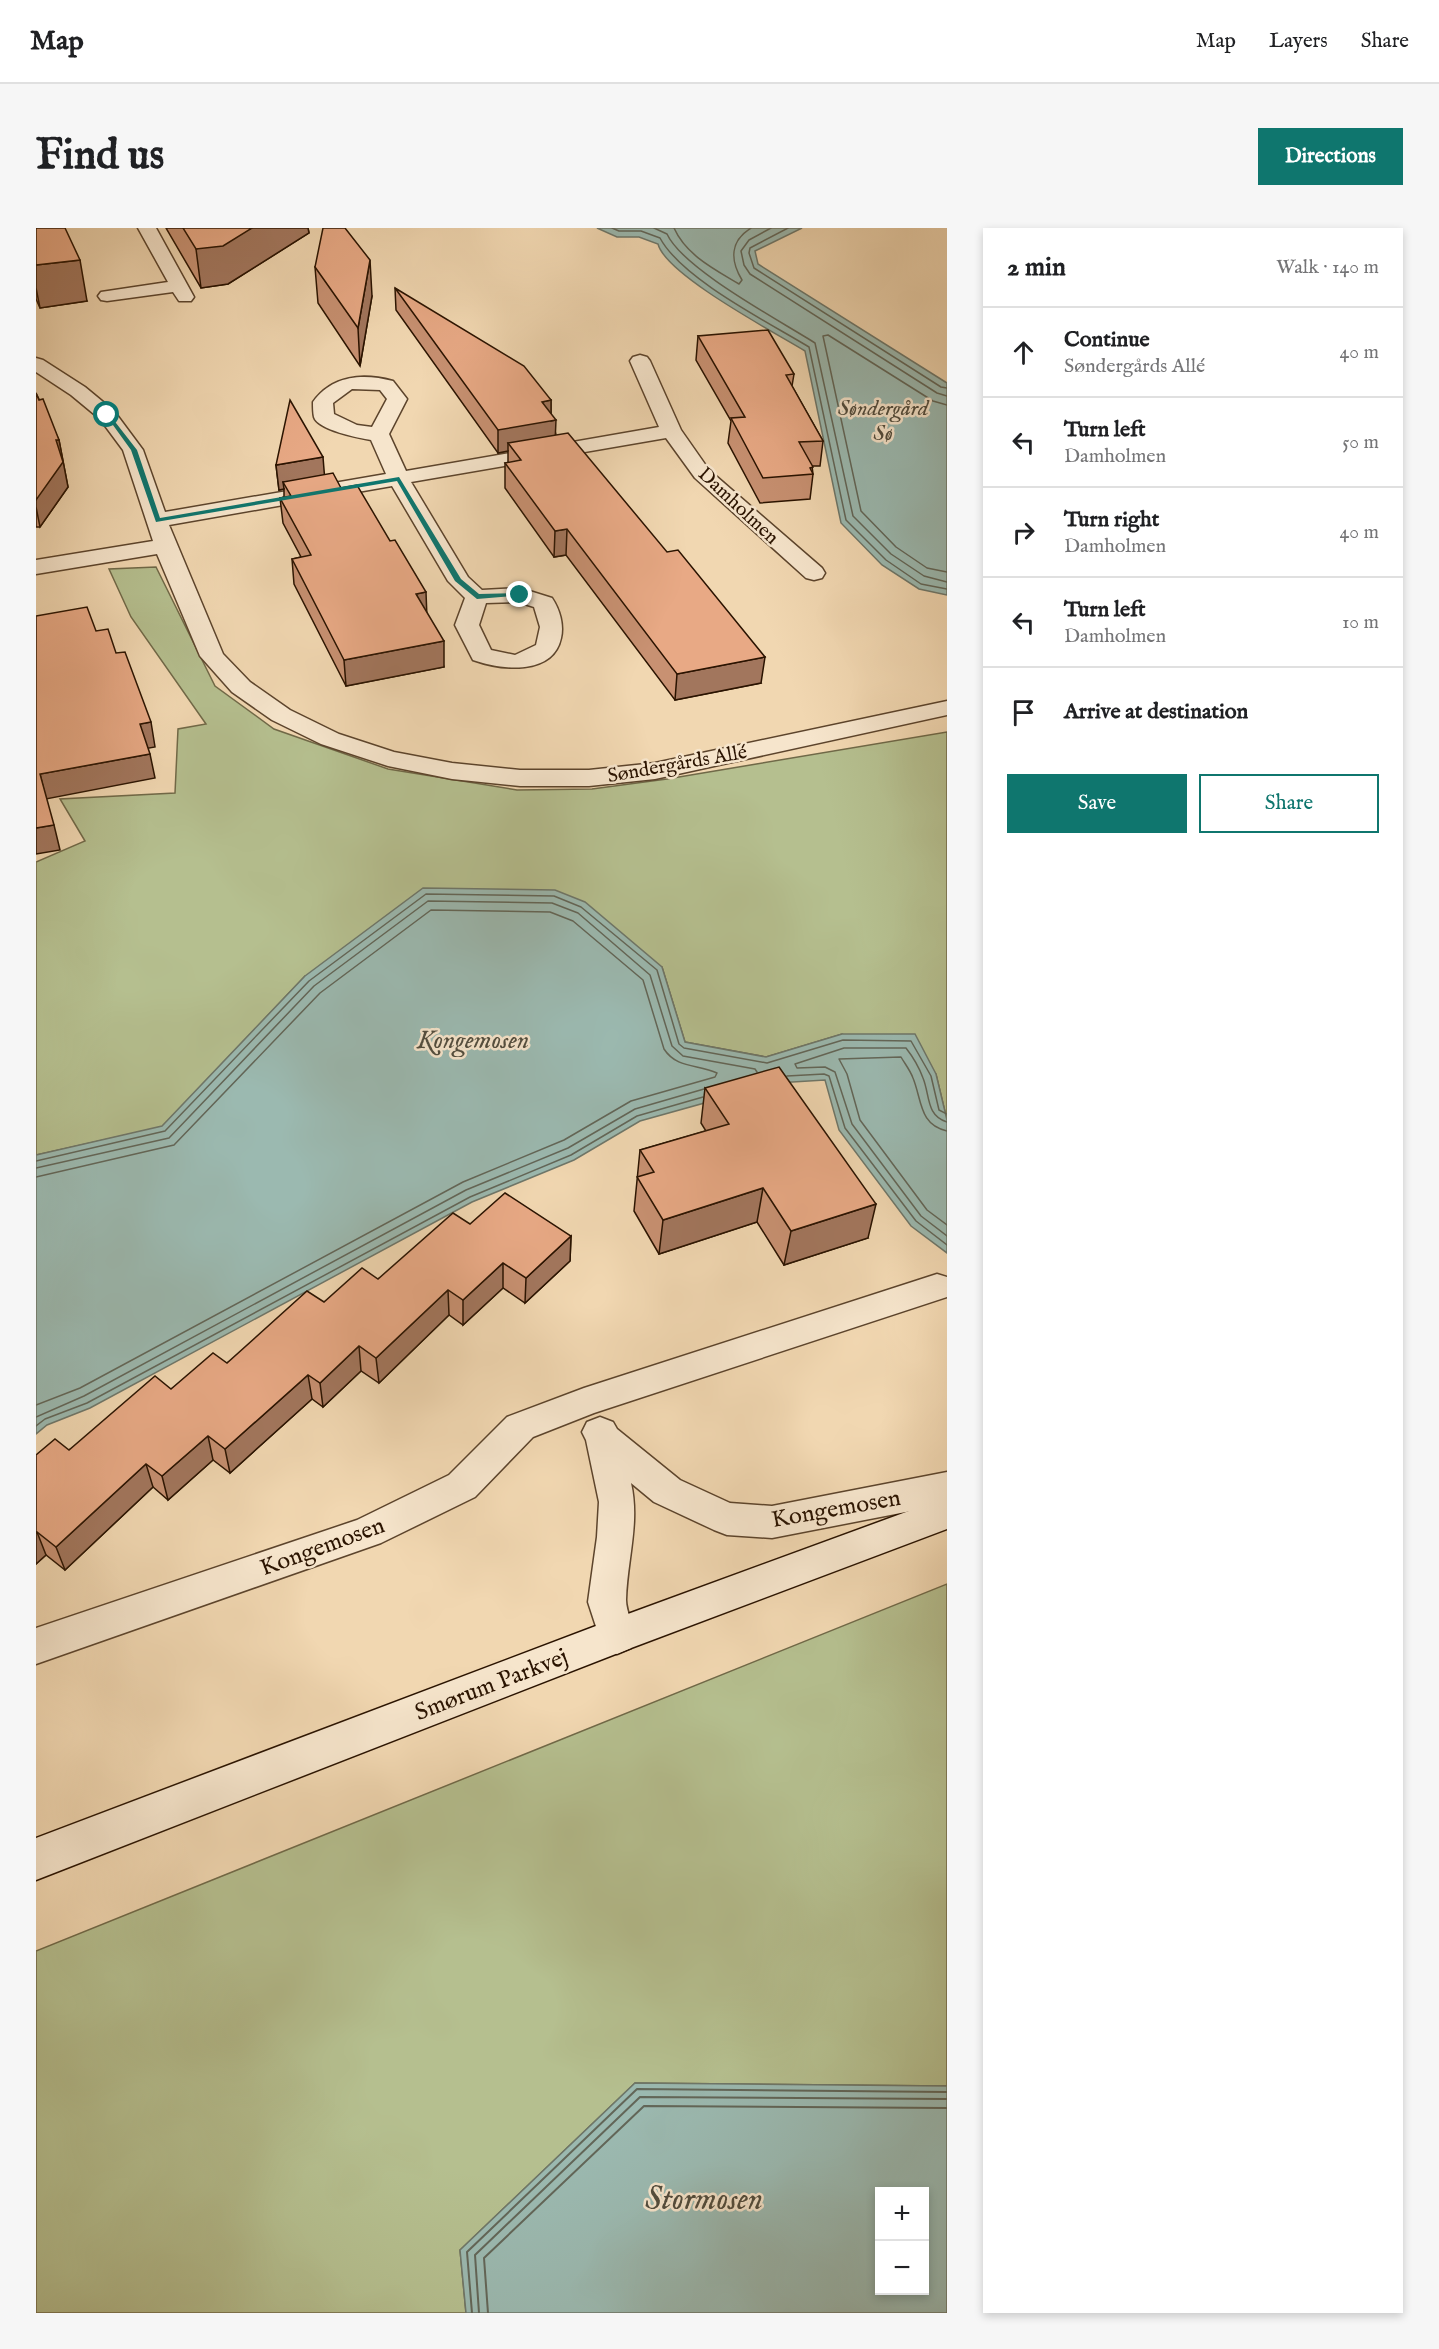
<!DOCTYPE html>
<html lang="en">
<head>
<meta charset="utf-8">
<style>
  :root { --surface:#fff; --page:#f6f6f6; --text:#202124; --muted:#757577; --line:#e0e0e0; --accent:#0f766e }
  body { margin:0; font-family:"IM FELL English",serif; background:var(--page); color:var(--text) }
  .controls { position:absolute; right:18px; bottom:18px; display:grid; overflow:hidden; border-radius:0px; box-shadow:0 3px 9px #0003 }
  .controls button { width:54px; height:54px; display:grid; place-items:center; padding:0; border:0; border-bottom:2px solid var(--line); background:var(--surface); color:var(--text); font:30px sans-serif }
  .stop { position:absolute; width:18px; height:18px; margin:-14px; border:4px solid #0f766e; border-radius:50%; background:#fff }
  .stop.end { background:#0f766e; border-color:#fff; box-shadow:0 2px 6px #0008 }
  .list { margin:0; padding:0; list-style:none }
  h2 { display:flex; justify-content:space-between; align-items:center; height:78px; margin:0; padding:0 24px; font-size:26px }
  h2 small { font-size:20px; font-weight:400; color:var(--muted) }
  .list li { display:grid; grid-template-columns:39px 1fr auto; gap:18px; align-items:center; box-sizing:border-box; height:90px; padding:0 24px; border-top:2px solid var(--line) }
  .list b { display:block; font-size:22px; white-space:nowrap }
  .list p { margin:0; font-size:20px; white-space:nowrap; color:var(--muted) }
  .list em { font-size:20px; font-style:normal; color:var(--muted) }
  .actions { display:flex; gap:12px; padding:18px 24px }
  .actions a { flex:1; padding:14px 0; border:2px solid var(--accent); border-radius:0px; text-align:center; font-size:21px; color:var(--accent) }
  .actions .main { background:var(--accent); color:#fff }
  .icon { flex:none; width:33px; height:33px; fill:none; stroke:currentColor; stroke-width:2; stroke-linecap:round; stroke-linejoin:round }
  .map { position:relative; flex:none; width:911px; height:2085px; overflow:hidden; border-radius:0px }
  header { display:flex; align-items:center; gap:36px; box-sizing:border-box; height:84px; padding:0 30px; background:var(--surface); border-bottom:2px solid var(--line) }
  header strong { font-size:28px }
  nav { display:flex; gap:33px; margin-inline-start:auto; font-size:21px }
  .intro { display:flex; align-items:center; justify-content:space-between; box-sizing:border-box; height:144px; padding:0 36px }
  h1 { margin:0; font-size:42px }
  .button { padding:15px 27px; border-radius:0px; background:var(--accent); color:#fff; font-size:21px; font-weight:700 }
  main { display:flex; gap:36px; padding:0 36px }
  aside { flex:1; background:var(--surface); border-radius:0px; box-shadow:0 3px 9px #0003 }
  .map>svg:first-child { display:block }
  .green { fill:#b5bf8f; stroke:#706948; stroke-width:1.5 }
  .water { fill:#9bb9b0; stroke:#6e776a; stroke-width:1.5; fill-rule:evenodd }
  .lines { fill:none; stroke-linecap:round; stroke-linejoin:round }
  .shore-far1 { stroke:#626658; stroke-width:1.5 }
  .shore { stroke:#626658; stroke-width:2 }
  .street-casing { stroke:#5c442c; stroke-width:3 }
  .secondary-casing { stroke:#2a1300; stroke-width:3 }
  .street { fill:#f6e5cc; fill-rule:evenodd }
  .secondary { fill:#f6e5cc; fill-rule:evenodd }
  .wall { fill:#c89172; stroke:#2a1300; stroke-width:1.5 }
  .shaded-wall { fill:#a2765d; stroke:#2a1300; stroke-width:1.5 }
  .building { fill:#e8a985; stroke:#2a1300; stroke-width:1.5 }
  .route { fill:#0f766e }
  .labels { text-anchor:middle; stroke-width:5; stroke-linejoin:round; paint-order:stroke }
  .far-street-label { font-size:20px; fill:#2a1300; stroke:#f6e5cc }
  .far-water-label { font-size:22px; font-style:italic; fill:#524d3e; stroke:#f6e5cc }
  .street-label { font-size:24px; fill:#2a1300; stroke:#f6e5cc }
  .water-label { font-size:26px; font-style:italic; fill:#524d3e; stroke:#f6e5cc }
  .near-water-label { font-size:32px; font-style:italic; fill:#524d3e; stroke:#f6e5cc }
</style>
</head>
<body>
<header>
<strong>Map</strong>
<nav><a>Map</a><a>Layers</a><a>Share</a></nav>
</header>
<div class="intro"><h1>Find us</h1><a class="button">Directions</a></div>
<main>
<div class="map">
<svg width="911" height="2085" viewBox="0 0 911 2085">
  <rect width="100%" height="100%" fill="#f1d7b1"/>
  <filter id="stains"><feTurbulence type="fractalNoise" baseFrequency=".00333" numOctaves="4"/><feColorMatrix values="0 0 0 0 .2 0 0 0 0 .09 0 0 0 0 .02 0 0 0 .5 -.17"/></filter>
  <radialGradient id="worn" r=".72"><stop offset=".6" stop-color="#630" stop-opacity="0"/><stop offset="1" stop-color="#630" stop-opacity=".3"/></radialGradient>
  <g class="green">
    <path d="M120,339L179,458L238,501L352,541L481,562L556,561L631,551L911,504V892L900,846L806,806L730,829L649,814L626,739L269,748L126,899L0,927V634L49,613L24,571L139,565L142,501L170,496L95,389L73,341Z"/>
    <path d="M911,1356V1858L599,1855L424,2022L430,2085H0V1723Z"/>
  </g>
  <g class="water">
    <path d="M561,0H766L719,23L722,36L911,155V367L883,361L846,337L805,295L769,123C738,104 630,47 622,16L603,9H581Z"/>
    <path d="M387,660L519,662L549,674L626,739L649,814L730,829L806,806H879L900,846L911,892V1025L875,998L803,902L789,852L740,855L604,893L538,932L436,974L54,1180L11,1197L0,1206V927L126,898L269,748Z"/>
    <path d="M599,1855L911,1858V2085H430L424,2022ZM844,1964H888V2062H844Z"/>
  </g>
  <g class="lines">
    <g class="shore-far1">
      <path d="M576,0L583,3H605L624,10C646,51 732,94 773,119L810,292L850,332L885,356L911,361"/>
      <path d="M618,0L631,6C647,41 743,92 779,115L817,288L855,326L888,348L911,354"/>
      <path d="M638,0C650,27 678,41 703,56L706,52C694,32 694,13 715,0"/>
      <path d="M735,0L713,12L705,23L708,37L714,46L901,165L911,168"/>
      <path d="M752,0L714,20L713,25L718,40L905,159L911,160"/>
      <path d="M911,177L897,173L792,107L787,108L825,283L860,319L891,340L911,344"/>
      <path d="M751,848L788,846L793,848L809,900L880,993L911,1017"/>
      <path d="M911,894C890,888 894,867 887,850C883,839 877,829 870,820H808L759,836L761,840L789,839L799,844L816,896L885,988L911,1008"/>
      <path d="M911,903C883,897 886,872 877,850C874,842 869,836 865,829L803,831L811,846L824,892L891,982L911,997"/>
      <path d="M0,933L129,903L273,753L390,666L518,668L545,679L621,742L643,816L648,820L731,835L807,812L875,813L895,848L903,882L911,886"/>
      <path d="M0,940L133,910L278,758L392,673L516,675L542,685L614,747L636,818L647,828L719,841L721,844"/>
      <path d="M0,949L138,917L284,765L395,682L514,684L537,693L607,752L628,821C641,841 662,836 681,845L679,849L595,873L528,912L427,954L44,1160L0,1177"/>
      <path d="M0,1189L48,1168L430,962L532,920L599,881L668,861"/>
      <path d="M0,1198L9,1191L51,1175L434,969L535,927L601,888L667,869"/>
    </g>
    <g class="shore">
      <path d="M436,2085L431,2024L601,1861L911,1864"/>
      <path d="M443,2085L439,2027L604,1869L911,1871"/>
      <path d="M452,2085L448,2030L608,1878L911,1880"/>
    </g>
    <defs>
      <g id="street">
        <path d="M102,0H120L158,69L155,73H143L137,64L71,73L65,72L62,68L65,64L132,54Z"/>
        <path d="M604,127L611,129L614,133L645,202L673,242L786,340L789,345L786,350L778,352L770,350L659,250L630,210L375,254L432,349L446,362L484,360L516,370C524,382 528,397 525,410C517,448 465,442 437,432L419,397L429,370L412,353L356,258L133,297L187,426L214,454L254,482L303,506L358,524L416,535L484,542H553L619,535L911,473V487L619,551L553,558H484L416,551L352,538L285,516L236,492L196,464L164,428L121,326L0,346V332L117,313L87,222L64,191L35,167L0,144V130L7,132L49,159L78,183L107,222L129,284L350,246L335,212C323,210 282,202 278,189C277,185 277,178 277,174C296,147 327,145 357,153L371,171L353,206L370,243L623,199L594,133L597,129ZM316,161L344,162L351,171L336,199L321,197L298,186L297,175ZM482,374L498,379L504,399L500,417L479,427L455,422L443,397L450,375Z"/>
        <path d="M901,1046L911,1049V1069L558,1185L497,1209L439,1269L345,1315L0,1436V1400L321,1292L413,1247L471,1189L548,1160Z"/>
        <path d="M564,1189L577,1194L581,1201L644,1252L694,1275L736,1278L911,1244V1276L736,1310L691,1307L678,1302L618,1274L595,1255C604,1295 591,1332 590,1372C590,1383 597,1397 600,1408L595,1420L581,1426L567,1420L552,1374L561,1309L563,1274L550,1212L546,1204L551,1194Z"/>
      </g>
      <path id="secondary" d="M911,1269V1301L595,1420L0,1652V1610L581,1390Z"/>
    </defs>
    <use href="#street" class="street-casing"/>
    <use href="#secondary" class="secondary-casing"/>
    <use href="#street" class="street"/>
    <use href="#secondary" class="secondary"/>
  </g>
  <g class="wall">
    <path d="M0,0L51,73L4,80L0,71Z"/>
    <path d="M130,0H272L273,5L192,56L165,60Z"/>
    <path d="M279,39L336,68L324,138L282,75Z"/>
    <path d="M359,60L515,172V186L520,207L725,455L639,472L530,327L518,329L469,260V235H472V223L462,225L360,82Z"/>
    <path d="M662,108L758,146L756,158L787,213L784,238H776L777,246L774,271L724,275L692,215L695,193L660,132Z"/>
    <path d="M0,165L23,212L32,259L4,299H0Z"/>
    <path d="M240,237L289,247L305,260L390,383L408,439L310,458L258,356L256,331L265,329L247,295L244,270L248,269V261L243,262Z"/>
    <path d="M669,860L832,1010L748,1037L721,994L623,1026L598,983L604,922L670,903L665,895Z"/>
    <path d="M434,996L535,1008L534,1033L489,1075L467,1060L427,1097L413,1087L343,1155L325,1143L287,1179L276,1171L194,1245L177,1232L132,1272L117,1259L29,1342L10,1327L0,1336V1227L33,1222L135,1161L191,1135L288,1074L342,1051Z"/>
  </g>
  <g class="shaded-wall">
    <path d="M216,0H272L273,5L192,56L165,60L160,21Z"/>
    <path d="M44,32L51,73L4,80L0,60V37Z"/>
    <path d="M334,32L336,68L324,138L322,100Z"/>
    <path d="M515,172V193L520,192L519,215H472V223L462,225V202L506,174Z"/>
    <path d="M20,212H23L32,259L4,299L0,279V272Z"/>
    <path d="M287,229L289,254H247L248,261L243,262L240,237Z"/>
    <path d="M531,301L530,327L518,329L519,303Z"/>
    <path d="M390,364L391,390L380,366Z"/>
    <path d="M408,413V439L310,458L308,432Z"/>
    <path d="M729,429L725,455L639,472L641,446Z"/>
    <path d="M115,494L119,519L108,521L104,496Z"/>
    <path d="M114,526L119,550L10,571L4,546Z"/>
    <path d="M18,597L24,622L0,626V600Z"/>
    <path d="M727,960L721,994L623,1026L627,992Z"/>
    <path d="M840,976L832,1010L748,1037L755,1003Z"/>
    <path d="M535,1008L534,1033L489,1075L490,1050Z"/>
    <path d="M467,1035V1060L427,1097V1072Z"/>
    <path d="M412,1062L413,1087L343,1155L340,1130Z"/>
    <path d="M323,1118L325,1143L287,1179L284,1155Z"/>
    <path d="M272,1147L276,1171L194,1245L189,1221Z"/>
    <path d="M172,1208L177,1232L132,1272L126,1248Z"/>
    <path d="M110,1236L117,1259L29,1342L20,1319Z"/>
    <path d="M1,1304L10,1327L0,1336V1305Z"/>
  </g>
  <g class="building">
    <path d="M0,0H29L44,32L0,37Z"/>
    <path d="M147,0H216L187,18L160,21Z"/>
    <path d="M287,0H309L334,32L322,100L279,39Z"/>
    <path d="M359,60L488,138L515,172L506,174L520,192L462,202Z"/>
    <path d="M732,102L758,146L750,147L787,213L763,214L777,239L774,240L777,246L727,250L695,190L709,189L662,108Z"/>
    <path d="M0,165L3,172L7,171L23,212H20L27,234L0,272Z"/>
    <path d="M254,172L287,229L240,237Z"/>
    <path d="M532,205L631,324L642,322L729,429L641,446L531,301L519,303L469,235L485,232L472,215Z"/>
    <path d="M297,245L305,260L321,257L354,313L359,312L390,364L380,366L408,413L308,432L256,331L275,327L244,270L255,268L247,254Z"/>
    <path d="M51,379L60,403L72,401L80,425L89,424L115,494L104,496L114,526L4,546L18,597L0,600V388Z"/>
    <path d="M743,839L840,976L755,1003L727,960L627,992L601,949L618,944L604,922L693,896L669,860Z"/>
    <path d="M469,965L535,1008L490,1050L467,1035L427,1072L412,1062L340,1130L323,1118L284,1155L272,1147L189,1221L172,1208L126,1248L110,1236L20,1319L1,1304L0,1305V1227L19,1211L33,1222L119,1148L135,1161L177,1125L191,1135L271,1063L288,1074L326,1040L342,1051L417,985L434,996Z"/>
  </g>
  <path class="route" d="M69,186H73L101,222L124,290L363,249L425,351L443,366L484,365L487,367L441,371L419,353L361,253L120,294L95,222Z"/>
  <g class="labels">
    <g class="far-street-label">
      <text transform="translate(703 277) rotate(43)" y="7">Damholmen</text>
      <text transform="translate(641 535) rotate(-10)" y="7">Søndergårds Allé</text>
    </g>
    <g class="far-water-label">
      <text x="847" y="187">Søndergård<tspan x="847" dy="25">Sø</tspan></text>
    </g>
    <g class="street-label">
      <text transform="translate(800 1280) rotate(-10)" y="8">Kongemosen</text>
      <text transform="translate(286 1318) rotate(-20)" y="8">Kongemosen</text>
      <text transform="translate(455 1456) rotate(-21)" y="8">Smørum Parkvej</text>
    </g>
    <g class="water-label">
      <text x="437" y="820">Kongemosen</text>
    </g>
    <g class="near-water-label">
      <text x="668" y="1981">Stormosen</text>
    </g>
  </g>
  <rect width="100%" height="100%" filter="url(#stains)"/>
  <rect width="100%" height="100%" fill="url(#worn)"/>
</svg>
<div class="controls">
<button>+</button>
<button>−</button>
</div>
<div class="stop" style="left:71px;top:187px"></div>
<div class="stop end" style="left:484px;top:367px"></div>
</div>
<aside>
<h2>2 min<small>Walk · 140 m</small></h2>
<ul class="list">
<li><svg class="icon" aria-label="ahead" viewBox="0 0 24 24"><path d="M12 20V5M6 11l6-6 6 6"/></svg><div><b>Continue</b><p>Søndergårds Allé</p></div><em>40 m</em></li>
<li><svg class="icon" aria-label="left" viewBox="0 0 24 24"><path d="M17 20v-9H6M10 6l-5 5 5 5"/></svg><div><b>Turn left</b><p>Damholmen</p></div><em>50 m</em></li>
<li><svg class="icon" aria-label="right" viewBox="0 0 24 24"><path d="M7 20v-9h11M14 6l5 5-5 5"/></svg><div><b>Turn right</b><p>Damholmen</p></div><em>40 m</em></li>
<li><svg class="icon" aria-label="left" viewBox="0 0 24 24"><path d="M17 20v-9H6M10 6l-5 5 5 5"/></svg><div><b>Turn left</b><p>Damholmen</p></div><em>10 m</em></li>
<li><svg class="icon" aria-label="arrive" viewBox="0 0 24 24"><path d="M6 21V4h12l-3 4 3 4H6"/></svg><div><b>Arrive at destination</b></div></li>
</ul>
<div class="actions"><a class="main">Save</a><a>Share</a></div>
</aside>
</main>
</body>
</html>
